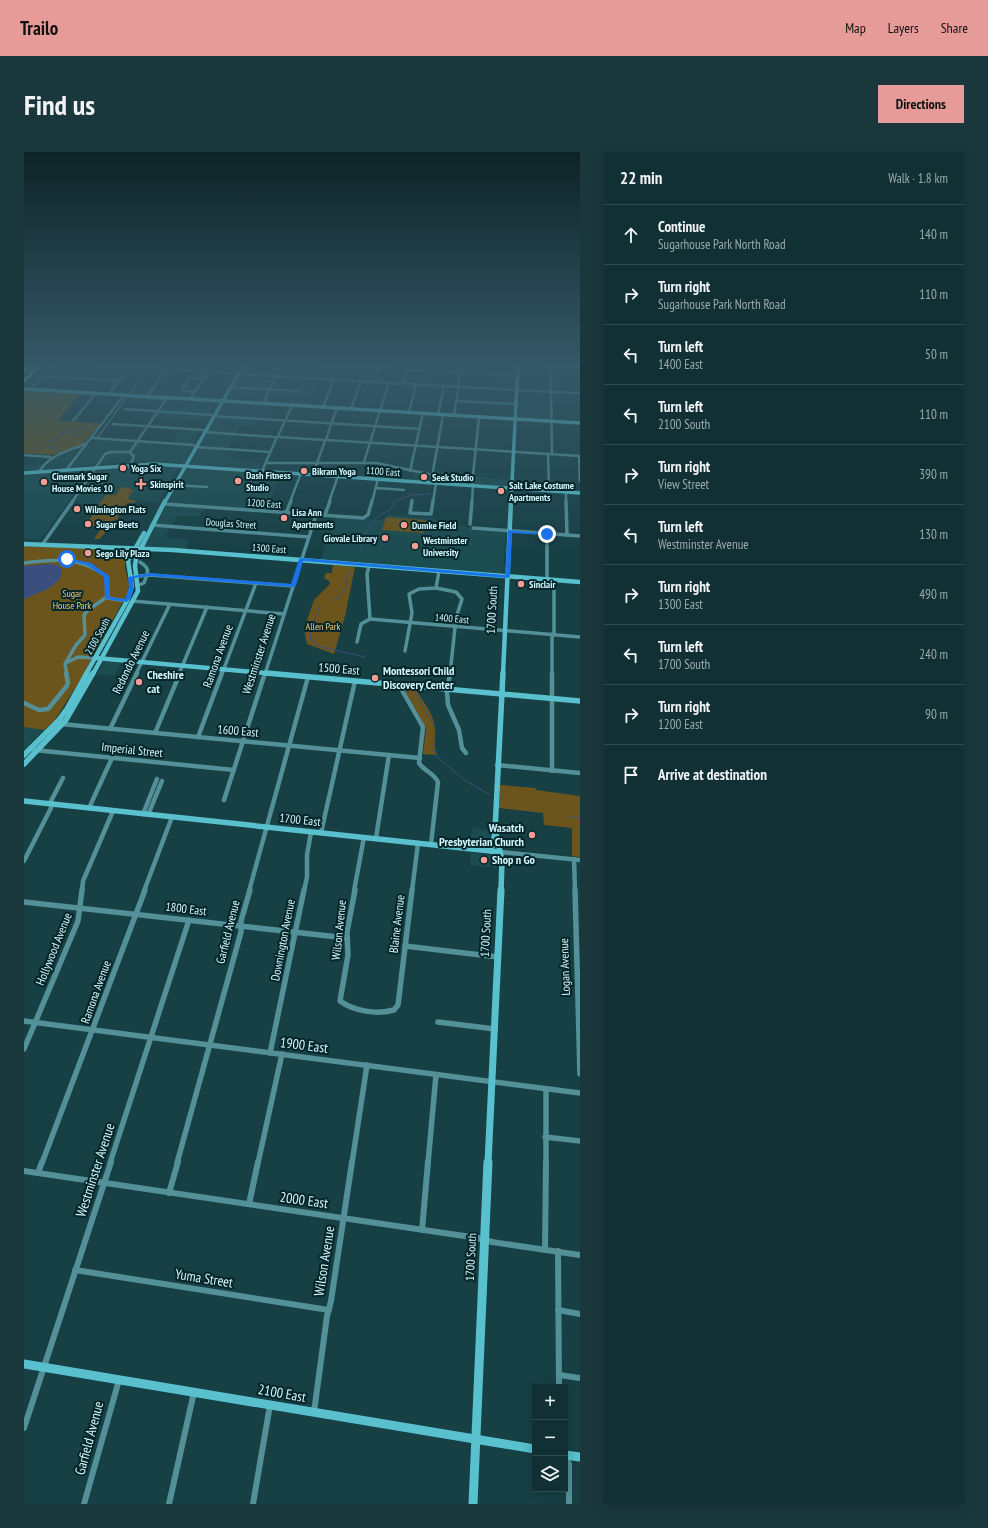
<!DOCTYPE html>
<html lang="en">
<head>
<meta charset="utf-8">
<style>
  :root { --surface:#113034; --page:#1a383c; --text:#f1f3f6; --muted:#9ca9ac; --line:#304b4f; --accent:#e69b98 }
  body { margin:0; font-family:"PT Sans Narrow",sans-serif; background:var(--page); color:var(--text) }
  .controls { position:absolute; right:12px; bottom:12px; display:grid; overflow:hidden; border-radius:0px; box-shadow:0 2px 10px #0003 }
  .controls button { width:36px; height:36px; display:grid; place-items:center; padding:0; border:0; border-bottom:1px solid var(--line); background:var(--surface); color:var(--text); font:20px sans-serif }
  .stop { position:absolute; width:12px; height:12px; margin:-9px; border:3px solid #1a73e8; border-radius:50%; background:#fff }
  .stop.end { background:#1a73e8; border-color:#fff; box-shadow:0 1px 4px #0008 }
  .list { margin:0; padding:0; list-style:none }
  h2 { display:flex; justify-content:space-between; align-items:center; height:52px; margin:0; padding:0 16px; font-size:17px }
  h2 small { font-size:13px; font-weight:400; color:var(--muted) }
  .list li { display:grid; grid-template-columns:26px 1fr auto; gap:12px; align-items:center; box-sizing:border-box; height:60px; padding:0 16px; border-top:1px solid var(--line) }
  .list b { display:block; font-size:15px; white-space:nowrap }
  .list p { margin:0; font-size:13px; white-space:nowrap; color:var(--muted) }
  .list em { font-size:13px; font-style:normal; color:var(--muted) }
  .icon { flex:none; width:22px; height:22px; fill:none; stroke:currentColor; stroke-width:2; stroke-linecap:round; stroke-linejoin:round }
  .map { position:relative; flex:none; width:556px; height:1352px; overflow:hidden; border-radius:0px }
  header { display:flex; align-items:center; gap:24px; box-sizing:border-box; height:56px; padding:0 20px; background:var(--accent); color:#111 }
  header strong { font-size:19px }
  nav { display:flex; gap:22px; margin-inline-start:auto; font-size:14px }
  .intro { display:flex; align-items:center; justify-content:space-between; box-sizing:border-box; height:96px; padding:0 24px }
  h1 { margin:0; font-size:28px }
  .button { padding:10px 18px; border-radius:0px; background:var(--accent); color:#111; font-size:14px; font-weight:700 }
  main { display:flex; gap:24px; padding:0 24px }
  aside { flex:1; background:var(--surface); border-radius:0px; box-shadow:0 2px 10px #0003 }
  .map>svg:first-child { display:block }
  .built { fill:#1b4c50 }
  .green { fill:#6b551d }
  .water { fill:#3b4f7f }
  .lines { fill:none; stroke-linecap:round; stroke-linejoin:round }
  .stream { stroke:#3b4f7f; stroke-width:1 }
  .street-far4 { stroke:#539098; stroke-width:2.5 }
  .street-far3 { stroke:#539098; stroke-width:3.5 }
  .street-far2 { stroke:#539098; stroke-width:4.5 }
  .street-far1 { stroke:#539098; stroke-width:5.5 }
  .street { stroke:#539098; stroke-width:6 }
  .secondary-far4 { stroke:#58c1cd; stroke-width:3.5 }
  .secondary-far3 { stroke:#58c1cd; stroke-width:4.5 }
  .secondary-far2 { stroke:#58c1cd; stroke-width:5.5 }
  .secondary-far1 { stroke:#58c1cd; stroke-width:7 }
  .secondary { stroke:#58c1cd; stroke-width:9 }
  .primary { stroke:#58e6f7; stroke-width:4 }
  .highway { fill:#d8f3f6; fill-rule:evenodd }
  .tram { stroke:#84aaaf; stroke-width:1 }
  .route { fill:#1a73e8 }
  .poi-dot { fill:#f59c93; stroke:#04262a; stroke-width:1.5 }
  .labels { text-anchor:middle; stroke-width:4; stroke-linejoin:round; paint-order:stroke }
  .far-poi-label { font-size:10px; font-weight:bold; fill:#d3f7fc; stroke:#04262a; text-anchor:start }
  .far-street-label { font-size:10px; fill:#d3f7fc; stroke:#04262a }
  .far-park-label { font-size:10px; fill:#f4ce78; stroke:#04262a }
  .street-label { font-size:12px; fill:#d3f7fc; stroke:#04262a }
  .poi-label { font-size:12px; font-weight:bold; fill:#d3f7fc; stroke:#04262a; text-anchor:start }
  .near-street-label { font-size:14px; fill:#d3f7fc; stroke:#04262a }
</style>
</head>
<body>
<header>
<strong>Trailo</strong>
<nav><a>Map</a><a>Layers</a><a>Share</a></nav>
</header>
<div class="intro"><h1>Find us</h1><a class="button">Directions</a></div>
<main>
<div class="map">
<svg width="556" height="1352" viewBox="0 0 556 1352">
  <rect width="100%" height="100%" fill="#174045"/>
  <g class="built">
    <path d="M176,212H214L209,220L172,218Z"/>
    <path d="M222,212H240L238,216L251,217L248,223L217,221Z"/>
    <path d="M216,223L253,225L248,236L274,238L275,234L293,236L285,255L255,254L253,258H249L245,267L238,266L234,275L216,274L204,298L210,299L207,306L217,307V309L239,311L235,317L116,309L0,319V313L22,312L30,305L52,299L73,288L173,294L190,265L194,263L200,251L225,253L227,250L201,248Z"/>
    <path d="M116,234L132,235L130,238L175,240L169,249L192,250L180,270L126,266L125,251L104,250Z"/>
    <path d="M495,248L524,249V267L495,266Z"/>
    <path d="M156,277L175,278L168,292L148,290Z"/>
    <path d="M118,313L154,315L134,351L104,347L108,340L105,336L98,335L96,336L92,343H82L74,354L61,353L51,349L74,317Z"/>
    <path d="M163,315L257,322L241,360L180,356L175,365L153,364L141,385L166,388L161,397L120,394Z"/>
    <path d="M66,317L67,318L16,388L0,386V323Z"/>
    <path d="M411,319L430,321V323L523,330V337L388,328L389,320L410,324Z"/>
    <path d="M366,363L409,366L453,378L482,380L479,422L296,408L312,365L358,368Z"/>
    <path d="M80,509L97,511L91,524L73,522Z"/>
    <path d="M0,575L20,578L0,597Z"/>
    <path d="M448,676L467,679L466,696L446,694Z"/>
    <path d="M447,701L472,704V716L446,713Z"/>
  </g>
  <g class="green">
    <path d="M1,239L56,242L34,269L77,271L60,291L39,300L27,303L0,301V240Z"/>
    <path d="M98,335L105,336L111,340H108L104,347L112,349L111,351H103L95,361L94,368L91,367L76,387H70L78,375L61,373L64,370L61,369L63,366L66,367L76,352L74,351L77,350L82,343H92L96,336Z"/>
    <path d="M362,365L402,368L400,381L358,378Z"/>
    <path d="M0,394L80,397L78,398L77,402H75L74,406L101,407V415L105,433L104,440L58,525L31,568L20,578L0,575Z"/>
    <path d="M309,413L331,415L321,464L310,502L283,492L280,477L290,448L306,432L305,429L300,426L302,421H308Z"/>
    <path d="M383,536H391C398,549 409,560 411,575C412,585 409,593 413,603L399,602L402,576L380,537Z"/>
    <path d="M476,633L512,636V638L556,644V705L548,704V676L520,673L519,661L475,656Z"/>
  </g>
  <path class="water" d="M25,412L34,413L38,417L36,427L24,437L0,447V414Z"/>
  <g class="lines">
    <g class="stream">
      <path d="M62,272L67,266"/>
      <path d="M23,291L32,288L35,282L55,278L62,273"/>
      <path d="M22,294L36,299"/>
      <path d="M336,398L340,384L348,370L354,364L366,358L370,350L387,343L406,342"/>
      <path d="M311,449L322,436V427L327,418"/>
      <path d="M296,454L286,480L287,489L297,495L341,505"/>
      <path d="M391,540L410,574L409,595L412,604L439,627L466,643"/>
      <path d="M546,665L556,666"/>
    </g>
    <g class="street-far4">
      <path d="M52,212L212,221"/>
      <path d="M283,212L493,224"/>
      <path d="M527,213V239"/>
      <path d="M214,222L526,240"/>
      <path d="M19,224L96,229"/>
      <path d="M294,226L300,212"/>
      <path d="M351,230L355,216"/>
      <path d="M380,231L383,218"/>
      <path d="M434,234L437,212"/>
      <path d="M206,235L273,239"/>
      <path d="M7,237L30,212"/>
      <path d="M171,240L158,238L166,226L179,227"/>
      <path d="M527,240L528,302"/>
      <path d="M528,240L556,241"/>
      <path d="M85,242L108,212"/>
      <path d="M123,245L142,217"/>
      <path d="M166,247L184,220"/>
      <path d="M433,249L492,252"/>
      <path d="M239,252L258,212"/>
      <path d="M299,255L310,227"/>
      <path d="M100,257L188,263"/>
      <path d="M327,257L337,229"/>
      <path d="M385,261L392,232"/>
      <path d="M414,262L420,234"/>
      <path d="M430,263L435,234"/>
      <path d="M189,264L396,277"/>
      <path d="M49,269L72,241"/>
      <path d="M89,272L180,278"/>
      <path d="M181,280L251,285"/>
      <path d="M254,284L268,254"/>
      <path d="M255,285L300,288"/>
      <path d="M68,286L170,293"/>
      <path d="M302,287L313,256"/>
      <path d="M303,288L556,304"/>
      <path d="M171,295L246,300"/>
      <path d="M105,300L110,304L107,312"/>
      <path d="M524,302L525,338"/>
      <path d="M0,303L26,305"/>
      <path d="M555,304L556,329"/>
      <path d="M340,310L365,230"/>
      <path d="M242,311H353L409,323"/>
      <path d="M43,317L100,243"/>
      <path d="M238,319L253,285"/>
      <path d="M386,319L399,261"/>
      <path d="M15,320C26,302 43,300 61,292"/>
      <path d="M289,322L301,289"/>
      <path d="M407,330L419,263"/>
      <path d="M150,333L183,335"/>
      <path d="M448,333L455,265"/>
      <path d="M352,336L380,338"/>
      <path d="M542,340V350"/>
      <path d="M48,350L81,302L87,300H106L143,246"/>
      <path d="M266,350L277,321"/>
      <path d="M305,350L314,324"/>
      <path d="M348,350L354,327"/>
      <path d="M388,350V348"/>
      <path d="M409,350L412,331"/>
      <path d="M448,350L449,333"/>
    </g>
    <g class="street-far3">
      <path d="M388,349L386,361L407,362L409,349"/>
      <path d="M542,349L543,383"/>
      <path d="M140,352L339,366L344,363L348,349"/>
      <path d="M262,361L267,349"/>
      <path d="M301,363L306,349"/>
      <path d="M446,372L448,349"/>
      <path d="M128,373L285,385"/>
      <path d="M449,376L556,384"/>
      <path d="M523,382V428"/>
      <path d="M18,393L49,349"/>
      <path d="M0,411C31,407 55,404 82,424L84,444L63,459L60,463L61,483L52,493L41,512L43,522"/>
      <path d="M345,414L343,422L346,467"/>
      <path d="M106,425L126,423L269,434"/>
      <path d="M530,428V483"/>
      <path d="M115,433L120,431C124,420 127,417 116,410"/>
      <path d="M412,436L432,440L438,447L432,466L426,522"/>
      <path d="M83,446L103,449"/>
      <path d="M108,449L260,462"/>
      <path d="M528,482V522"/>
      <path d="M333,490L337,472L346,467L556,485"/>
      <path d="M381,499L388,461L385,442L395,437L412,436L415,419"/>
      <path d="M44,510L54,505L72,506"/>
      <path d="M112,522L146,452"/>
      <path d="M155,522L183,455"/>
      <path d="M198,522L232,431"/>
      <path d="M241,522L292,363"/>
    </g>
    <g class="street-far2">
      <path d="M426,521L423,541L424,553L435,578L438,596L442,601"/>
      <path d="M528,521V619"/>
      <path d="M375,533L399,575L395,611C400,619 410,621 414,630L407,692"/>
      <path d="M0,551L15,558L24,557L42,535L44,531L42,521"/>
      <path d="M37,572L396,606"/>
      <path d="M86,577L113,521"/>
      <path d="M131,581L156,521"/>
      <path d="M174,585L198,521"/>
      <path d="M10,598L210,618"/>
      <path d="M473,613L556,621"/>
      <path d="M200,648L241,521"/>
      <path d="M65,656L88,606"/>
      <path d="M119,662L133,627"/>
      <path d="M124,663L138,629"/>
      <path d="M297,681L331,529"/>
      <path d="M352,686L365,603"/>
      <path d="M476,700L556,708"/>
      <path d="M550,707L551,739"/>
      <path d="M0,709L27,656V649L39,626"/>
      <path d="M58,739L59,729L89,659"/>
      <path d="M120,739L148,665"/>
      <path d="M225,739L284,525"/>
      <path d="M280,739L283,725V703L287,680"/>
      <path d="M330,739L340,685"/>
      <path d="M388,739L394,691"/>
    </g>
    <g class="street-far1">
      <path d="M331,738L323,780L324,803L316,849C330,859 353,863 370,858L374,853L388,738"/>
      <path d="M551,738L556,922"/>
      <path d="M0,750L323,786"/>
      <path d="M381,794L474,805"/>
      <path d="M0,869L556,941"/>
      <path d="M414,870L471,877"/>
      <path d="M0,897L54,769L58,738"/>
      <path d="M246,901L280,738"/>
      <path d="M521,985L556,989"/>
      <path d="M18,1011L121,738"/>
      <path d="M86,1011L165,768"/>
      <path d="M153,1011L217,780V769L226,738"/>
      <path d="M234,1011L258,902"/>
      <path d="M328,1011L343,913"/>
      <path d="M404,1011L412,923"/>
      <path d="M522,1011V937"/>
    </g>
    <g class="street">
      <path d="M0,1019L454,1086L468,1090L556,1103"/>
      <path d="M14,1021L18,1010"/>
      <path d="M145,1041L154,1010"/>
      <path d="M225,1052L234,1010"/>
      <path d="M398,1078L404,1010"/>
      <path d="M521,1098L522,1010"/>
      <path d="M534,1099L535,1235"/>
      <path d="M51,1118L305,1158"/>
      <path d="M534,1158L556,1162"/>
      <path d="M535,1223L556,1226"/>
      <path d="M290,1260L303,1164L307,1149L328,1010"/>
      <path d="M0,1276L87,1010"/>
      <path d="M541,1304L545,1312V1352"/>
      <path d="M60,1352L95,1228"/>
      <path d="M145,1352L170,1240"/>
      <path d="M229,1352L246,1253"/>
    </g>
    <g class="secondary-far4">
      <path d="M0,237L100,243"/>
      <path d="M97,243L139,246"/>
      <path d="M135,245L556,271"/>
      <path d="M0,321L130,312L556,341"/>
      <path d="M141,350L220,212"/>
      <path d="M487,350L494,212"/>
    </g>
    <g class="secondary-far3">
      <path d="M0,392L149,398L556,430"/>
      <path d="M72,506L253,522"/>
      <path d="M62,522L103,449L108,434L104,409L120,381"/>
      <path d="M69,522L114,439L111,414L112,406L141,349"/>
      <path d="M479,522L487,349"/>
    </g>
    <g class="secondary-far2">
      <path d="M242,521L556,549"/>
      <path d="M0,603L35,568L43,557L63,521"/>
      <path d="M0,612L42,568L69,521"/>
      <path d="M0,649L476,700"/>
      <path d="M467,699L471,681"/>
      <path d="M477,739L478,708L471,678L479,521"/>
    </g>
    <path class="secondary-far1" d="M464,1011L477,738"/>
    <g class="secondary">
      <path d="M0,1212L511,1297"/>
      <path d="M541,1303L556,1305"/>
      <path d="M449,1352L464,1010"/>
    </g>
    <path class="primary" d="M521,212L556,214"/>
    <g class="highway">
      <path d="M2,212H6L2,220H0V215Z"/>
      <path d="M14,212H19L0,231V227Z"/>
    </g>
    <path class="tram" d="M74,285L127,212"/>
  </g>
  <linearGradient id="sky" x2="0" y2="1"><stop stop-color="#0d2326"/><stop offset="0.53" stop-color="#365968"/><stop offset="1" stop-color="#365968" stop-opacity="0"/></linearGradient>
  <rect width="556" height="402" fill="url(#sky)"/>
  <path class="route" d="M484,378L525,382L523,383L488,381L486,425L483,426L279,409L272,434L269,435L126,424L109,426C110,434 110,444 103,450L81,447L80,425L63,413L41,407L43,406L67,411L85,424L86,445L101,447L105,436L104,425L126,421L267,432L275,407L278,406L481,423Z"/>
  <g class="poi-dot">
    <circle cx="99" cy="316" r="4"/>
    <circle cx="280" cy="319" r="4"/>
    <circle cx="400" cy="325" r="4"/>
    <circle cx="214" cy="329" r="4"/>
    <circle cx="20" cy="330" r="4"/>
    <path d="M115 326h4v4h4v4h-4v4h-4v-4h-4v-4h4z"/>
    <circle cx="477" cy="339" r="4"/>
    <circle cx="53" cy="357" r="4"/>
    <circle cx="260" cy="366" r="4"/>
    <circle cx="64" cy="372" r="4"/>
    <circle cx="380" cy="373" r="4"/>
    <circle cx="361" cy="386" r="4"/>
    <circle cx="391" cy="394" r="4"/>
    <circle cx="64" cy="401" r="4"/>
    <circle cx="497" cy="432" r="4"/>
    <circle cx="351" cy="526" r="4"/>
    <circle cx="115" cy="530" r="4"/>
    <circle cx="508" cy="683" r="4"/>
    <circle cx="460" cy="708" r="4"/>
  </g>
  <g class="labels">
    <g class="far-poi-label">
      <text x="107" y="320">Yoga Six</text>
      <text x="288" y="323">Bikram Yoga</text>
      <text x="222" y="327">Dash Fitness<tspan x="222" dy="12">Studio</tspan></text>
      <text x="28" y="328">Cinemark Sugar<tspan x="28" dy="12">House Movies 10</tspan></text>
      <text x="408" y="329">Seek Studio</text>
      <text x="126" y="336">Skinspirit</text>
      <text x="485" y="337">Salt Lake Costume<tspan x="485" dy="12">Apartments</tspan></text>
      <text x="61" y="361">Wilmington Flats</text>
      <text x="268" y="364">Lisa Ann<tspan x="268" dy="12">Apartments</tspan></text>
      <text x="72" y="376">Sugar Beets</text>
      <text x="388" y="377">Dumke Field</text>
      <text x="353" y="390" text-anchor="end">Giovale Library</text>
      <text x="399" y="392">Westminster<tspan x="399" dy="12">University</tspan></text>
      <text x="72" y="405">Sego Lily Plaza</text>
      <text x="505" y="436">Sinclair</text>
    </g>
    <g class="far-street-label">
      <text transform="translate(359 319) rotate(4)" y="4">1100 East</text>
      <text transform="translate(240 351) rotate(4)" y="4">1200 East</text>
      <text transform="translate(207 371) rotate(4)" y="4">Douglas Street</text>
      <text transform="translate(245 396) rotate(4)" y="4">1300 East</text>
      <text transform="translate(428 466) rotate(5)" y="4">1400 East</text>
      <text transform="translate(73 484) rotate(-61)" y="4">2100 South</text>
    </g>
    <g class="far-park-label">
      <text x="48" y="445">Sugar<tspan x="48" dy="12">House Park</tspan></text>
      <text x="299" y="478">Allen Park</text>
    </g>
    <g class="street-label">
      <text transform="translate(468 458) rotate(-87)" y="4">1700 South</text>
      <text transform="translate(235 502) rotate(-72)" y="4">Westminster Avenue</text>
      <text transform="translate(194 504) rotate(-70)" y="4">Ramona Avenue</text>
      <text transform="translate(107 510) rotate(-64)" y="4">Redondo Avenue</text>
      <text transform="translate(315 517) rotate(5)" y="4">1500 East</text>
      <text transform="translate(214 579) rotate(5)" y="4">1600 East</text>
      <text transform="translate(108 598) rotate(6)" y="4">Imperial Street</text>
      <text transform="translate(276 668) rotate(6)" y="4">1700 East</text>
      <text transform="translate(162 757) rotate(7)" y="4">1800 East</text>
      <text transform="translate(373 772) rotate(-83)" y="4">Blaine Avenue</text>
      <text transform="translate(315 778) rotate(-84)" y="4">Wilson Avenue</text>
      <text transform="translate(204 780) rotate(-76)" y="4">Garfield Avenue</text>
      <text transform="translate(462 781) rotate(-87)" y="4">1700 South</text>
      <text transform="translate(259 788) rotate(-79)" y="4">Downington Avenue</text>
      <text transform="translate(30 797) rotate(-68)" y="4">Hollywood Avenue</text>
      <text transform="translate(541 815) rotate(-92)" y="4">Logan Avenue</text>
      <text transform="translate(72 840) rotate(-70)" y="4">Ramona Avenue</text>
      <text transform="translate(447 1105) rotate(-87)" y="4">1700 South</text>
    </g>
    <g class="poi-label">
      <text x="359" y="523">Montessori Child<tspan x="359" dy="14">Discovery Center</tspan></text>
      <text x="123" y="527">Cheshire<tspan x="123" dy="14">cat</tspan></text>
      <text x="500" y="680" text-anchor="end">Wasatch<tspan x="500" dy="14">Presbyterian Church</tspan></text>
      <text x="468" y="712">Shop n Go</text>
    </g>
    <g class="near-street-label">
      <text transform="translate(280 893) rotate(7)" y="5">1900 East</text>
      <text transform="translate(71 1018) rotate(-72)" y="5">Westminster Avenue</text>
      <text transform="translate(280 1048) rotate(8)" y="5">2000 East</text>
      <text transform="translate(300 1109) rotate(-81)" y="5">Wilson Avenue</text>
      <text transform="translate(180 1126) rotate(9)" y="5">Yuma Street</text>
      <text transform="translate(258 1241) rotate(10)" y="5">2100 East</text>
      <text transform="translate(65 1286) rotate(-75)" y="5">Garfield Avenue</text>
    </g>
  </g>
</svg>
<div class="controls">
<button>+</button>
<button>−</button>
<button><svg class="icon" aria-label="layers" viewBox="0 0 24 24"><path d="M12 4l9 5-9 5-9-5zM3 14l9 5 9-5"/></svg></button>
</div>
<div class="stop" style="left:43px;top:407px"></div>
<div class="stop end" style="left:523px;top:382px"></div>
</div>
<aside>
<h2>22 min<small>Walk · 1.8 km</small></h2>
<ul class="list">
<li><svg class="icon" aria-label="ahead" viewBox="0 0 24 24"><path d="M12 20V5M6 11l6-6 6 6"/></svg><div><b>Continue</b><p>Sugarhouse Park North Road</p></div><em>140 m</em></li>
<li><svg class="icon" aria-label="right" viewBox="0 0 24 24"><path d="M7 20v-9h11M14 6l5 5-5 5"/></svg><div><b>Turn right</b><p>Sugarhouse Park North Road</p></div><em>110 m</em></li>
<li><svg class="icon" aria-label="left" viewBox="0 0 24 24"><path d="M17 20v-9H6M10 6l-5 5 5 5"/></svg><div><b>Turn left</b><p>1400 East</p></div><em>50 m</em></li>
<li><svg class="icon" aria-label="left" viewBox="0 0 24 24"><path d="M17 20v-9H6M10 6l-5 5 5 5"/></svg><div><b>Turn left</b><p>2100 South</p></div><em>110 m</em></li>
<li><svg class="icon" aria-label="right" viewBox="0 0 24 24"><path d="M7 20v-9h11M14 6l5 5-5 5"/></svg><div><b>Turn right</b><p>View Street</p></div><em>390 m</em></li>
<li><svg class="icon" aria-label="left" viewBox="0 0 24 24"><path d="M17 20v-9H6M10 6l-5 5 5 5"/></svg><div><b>Turn left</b><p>Westminster Avenue</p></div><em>130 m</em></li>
<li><svg class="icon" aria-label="right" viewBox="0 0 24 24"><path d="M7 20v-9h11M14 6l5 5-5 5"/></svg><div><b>Turn right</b><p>1300 East</p></div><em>490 m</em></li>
<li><svg class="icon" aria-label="left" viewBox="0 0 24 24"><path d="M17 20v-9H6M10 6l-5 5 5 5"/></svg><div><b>Turn left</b><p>1700 South</p></div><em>240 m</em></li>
<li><svg class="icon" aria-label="right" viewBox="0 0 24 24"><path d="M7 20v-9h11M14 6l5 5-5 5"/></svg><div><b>Turn right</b><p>1200 East</p></div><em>90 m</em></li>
<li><svg class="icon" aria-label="arrive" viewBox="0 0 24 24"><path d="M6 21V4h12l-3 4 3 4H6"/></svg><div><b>Arrive at destination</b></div></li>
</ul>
</aside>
</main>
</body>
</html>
